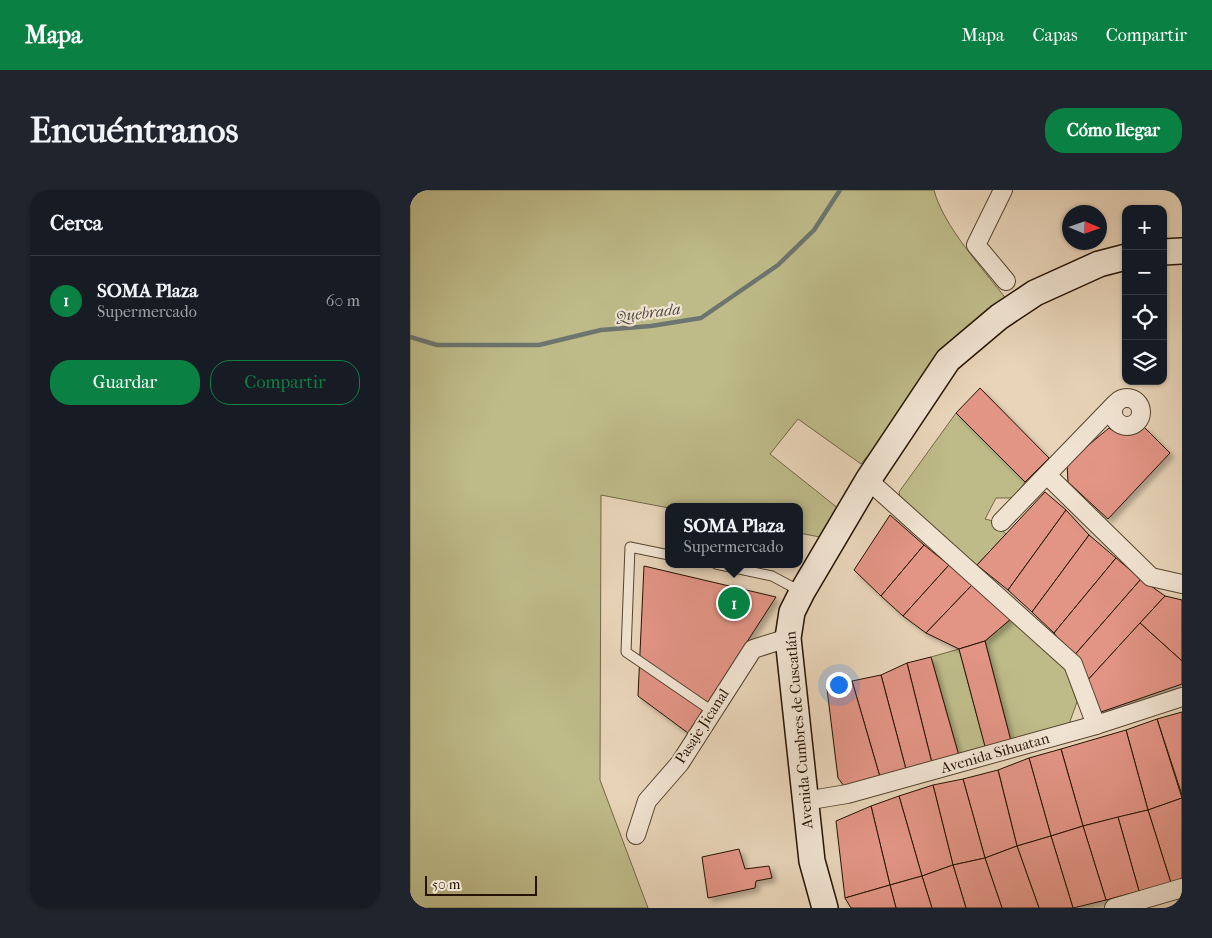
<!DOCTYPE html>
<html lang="es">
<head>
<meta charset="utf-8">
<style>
  :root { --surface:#171b24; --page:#20242c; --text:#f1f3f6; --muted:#9ea1a6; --line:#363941; --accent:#0b8043 }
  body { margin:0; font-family:"IM FELL French Canon",serif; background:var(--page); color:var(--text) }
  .controls { position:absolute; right:15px; top:15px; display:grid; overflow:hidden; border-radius:10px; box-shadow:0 1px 4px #0004 }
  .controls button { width:45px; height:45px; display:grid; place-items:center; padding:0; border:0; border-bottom:1px solid var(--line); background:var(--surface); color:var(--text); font:25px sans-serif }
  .compass { position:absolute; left:652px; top:15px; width:45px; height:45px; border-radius:50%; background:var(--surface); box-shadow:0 1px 4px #0004; rotate:92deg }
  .scale { position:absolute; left:15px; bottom:12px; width:112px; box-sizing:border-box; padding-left:5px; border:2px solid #251300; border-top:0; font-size:14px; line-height:18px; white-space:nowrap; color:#251300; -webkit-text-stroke:4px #f0e3d1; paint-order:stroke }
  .you { position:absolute; left:428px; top:494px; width:18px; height:18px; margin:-12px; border:4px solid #fff; border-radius:50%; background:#1a73e8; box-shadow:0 0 0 8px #1a73e833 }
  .badge { display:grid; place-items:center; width:32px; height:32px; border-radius:50%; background:var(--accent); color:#fff; font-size:16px; font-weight:700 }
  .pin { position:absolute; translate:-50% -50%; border:2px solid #fff; box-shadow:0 1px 5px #0006 }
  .popup { position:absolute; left:255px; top:313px; width:138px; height:65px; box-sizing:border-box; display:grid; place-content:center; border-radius:10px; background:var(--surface); filter:drop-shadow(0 1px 4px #0005); font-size:16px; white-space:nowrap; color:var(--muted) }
  .popup b { font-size:19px; color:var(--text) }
  .popup::after { content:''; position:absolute; left:50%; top:100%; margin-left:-10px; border:10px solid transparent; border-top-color:var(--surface) }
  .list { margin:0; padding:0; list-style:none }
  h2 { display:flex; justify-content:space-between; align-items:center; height:65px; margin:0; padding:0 20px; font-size:21px }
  h2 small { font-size:16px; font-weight:400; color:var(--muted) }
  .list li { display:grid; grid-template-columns:32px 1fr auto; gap:15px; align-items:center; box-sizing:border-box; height:90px; padding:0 20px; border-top:1px solid var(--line) }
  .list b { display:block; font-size:19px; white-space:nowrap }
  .list p { margin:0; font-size:16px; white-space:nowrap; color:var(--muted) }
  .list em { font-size:16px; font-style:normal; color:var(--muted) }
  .actions { display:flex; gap:10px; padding:15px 20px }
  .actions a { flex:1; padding:11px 0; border:1px solid var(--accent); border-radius:20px; text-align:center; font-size:18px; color:var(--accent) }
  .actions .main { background:var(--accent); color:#fff }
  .icon { flex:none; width:28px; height:28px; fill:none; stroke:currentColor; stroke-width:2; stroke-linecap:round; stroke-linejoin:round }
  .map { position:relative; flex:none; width:772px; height:718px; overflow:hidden; border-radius:20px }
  header { display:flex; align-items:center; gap:30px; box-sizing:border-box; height:70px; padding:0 25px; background:var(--accent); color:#fff }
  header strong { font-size:24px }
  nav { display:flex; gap:28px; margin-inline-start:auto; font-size:18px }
  .intro { display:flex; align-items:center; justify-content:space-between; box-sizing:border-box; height:120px; padding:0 30px }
  h1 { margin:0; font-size:35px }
  .button { padding:12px 22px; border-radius:20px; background:var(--accent); color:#fff; font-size:18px; font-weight:700 }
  main { display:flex; gap:30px; padding:0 30px }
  aside { flex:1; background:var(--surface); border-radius:20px; box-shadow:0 1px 4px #0004 }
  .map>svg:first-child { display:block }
  .green { fill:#bebb89; stroke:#726744 }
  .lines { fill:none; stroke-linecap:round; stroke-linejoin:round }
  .stream { stroke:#6c756f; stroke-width:4.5 }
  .building { fill:#e29485; stroke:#251300; filter:url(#shadow) }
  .lane-casing { stroke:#56432e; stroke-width:11 }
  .street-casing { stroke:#56432e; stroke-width:20 }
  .secondary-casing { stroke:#251300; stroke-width:28 }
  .lane { stroke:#f0e3d1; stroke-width:9 }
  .street { stroke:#f0e3d1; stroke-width:18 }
  .secondary { stroke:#f0e3d1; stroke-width:25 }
  .labels { text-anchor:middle; stroke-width:4.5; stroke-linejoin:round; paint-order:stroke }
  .street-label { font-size:15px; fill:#251300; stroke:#f0e3d1 }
  .water-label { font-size:16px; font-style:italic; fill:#4e4c41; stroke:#f0e3d1 }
</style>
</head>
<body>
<header>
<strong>Mapa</strong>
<nav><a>Mapa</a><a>Capas</a><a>Compartir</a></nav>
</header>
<div class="intro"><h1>Encuéntranos</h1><a class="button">Cómo llegar</a></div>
<main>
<aside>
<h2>Cerca<small></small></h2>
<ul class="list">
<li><span class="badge">1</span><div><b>SOMA Plaza</b><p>Supermercado</p></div><em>60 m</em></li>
</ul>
<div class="actions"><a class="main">Guardar</a><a>Compartir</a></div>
</aside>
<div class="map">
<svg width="772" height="718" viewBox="0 0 772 718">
  <defs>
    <filter id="shadow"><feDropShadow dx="4" dy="4" stdDeviation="2.5" flood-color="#0004"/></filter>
  </defs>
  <rect width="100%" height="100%" fill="#e8d4b8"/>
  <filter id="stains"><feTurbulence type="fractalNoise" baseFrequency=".004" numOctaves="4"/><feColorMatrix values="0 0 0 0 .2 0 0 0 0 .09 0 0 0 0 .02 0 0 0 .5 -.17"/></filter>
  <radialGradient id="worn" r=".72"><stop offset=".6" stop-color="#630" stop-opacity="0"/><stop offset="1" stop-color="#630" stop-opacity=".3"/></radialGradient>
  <g class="green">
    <path d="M0,0H524C533,36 574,80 597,110L525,181L451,274L388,229L360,264L429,319L410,347L389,343V317L259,318L191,305L190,590L238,718H0Z"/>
    <path d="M546,223L615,292L604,308H586L575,329L583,331L596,344L567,375L491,311L489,302Z"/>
    <path d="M602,428L654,475L667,512L659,534L601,551L575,451Z"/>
    <path d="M549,459L576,560L549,566L521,467Z"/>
  </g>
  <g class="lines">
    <path class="stream" d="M0,147L27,155H129L191,140L241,136L291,128L368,75L404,40L430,0"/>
  </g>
  <g class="building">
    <path d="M570,198L639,268L615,292L546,223Z"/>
    <path d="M734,237L760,263L698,329L658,292L657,273L699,238L710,244L720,245Z"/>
    <path d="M635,302L656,320L598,400L567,375Z"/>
    <path d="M656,320L679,345L622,422L598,400Z"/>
    <path d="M480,325L514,355L471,406L444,380Z"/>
    <path d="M679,345L706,368L644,443L622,422Z"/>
    <path d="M514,355L539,375L493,426L471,406Z"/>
    <path d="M706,368L731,389L662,468L644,443Z"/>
    <path d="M539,375L562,395L516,443L493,426Z"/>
    <path d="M234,376L366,407L278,543L228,506Z"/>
    <path d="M731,389L755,406L676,492L662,468Z"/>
    <path d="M562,395L602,428L575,451L549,459L516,443Z"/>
    <path d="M755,406L772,410V471L730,433Z"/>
    <path d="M730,433L772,471V494L691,522L676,492Z"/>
    <path d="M575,451L601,551L576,560L549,459Z"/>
    <path d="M521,467L549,566L523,577L497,473Z"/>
    <path d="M497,473L523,577L497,583L471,485Z"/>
    <path d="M471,485L497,583L470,587L442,491Z"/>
    <path d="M442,491L470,587L434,596L428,588L417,499Z"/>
    <path d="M772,522V605L747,529Z"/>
    <path d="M747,529L772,608L738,620L716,540Z"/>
    <path d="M716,540L738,620L673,636L651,559Z"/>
    <path d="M651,559L673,636L641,646L619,568Z"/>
    <path d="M619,568L641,646L607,656L588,580Z"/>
    <path d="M588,580L607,656L575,668L553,589Z"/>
    <path d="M553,589L575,668L543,675L523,595Z"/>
    <path d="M523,595L543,675L512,686L489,606Z"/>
    <path d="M489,606L512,686L480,695L461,616Z"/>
    <path d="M772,608V690L761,693L738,620Z"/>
    <path d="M461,616L480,695L435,708L426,631Z"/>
    <path d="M738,620L761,693L729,701L708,627Z"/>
    <path d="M708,627L729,701L696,710L673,636Z"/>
    <path d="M673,636L696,710L663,718L641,646Z"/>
    <path d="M641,646L663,718H629L607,656Z"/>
    <path d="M607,656L629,718H592L575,668Z"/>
    <path d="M329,659L335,679L359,676L362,688L346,691L345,698L298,708L292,667Z"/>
    <path d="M575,668L592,718H556L543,675Z"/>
    <path d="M543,675L556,718H522L512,686Z"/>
    <path d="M512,686L522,718H486L480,695Z"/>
    <path d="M480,695L486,718H441L435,708Z"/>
  </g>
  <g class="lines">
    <defs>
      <g id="lane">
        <path d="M259,365L220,357L216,462L302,521"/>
        <path d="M306,374L362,386L390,401"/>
      </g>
      <g id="street">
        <path d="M593,0L566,55L596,91"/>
        <circle cx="717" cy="222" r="14"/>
        <path d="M637,285L741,387L772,394"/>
        <path d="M458,290L663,474L686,535"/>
        <path d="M591,332L705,214"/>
        <path d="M395,611L437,604L686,535L772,507"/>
        <path d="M226,645L237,611L270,573L343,459L378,448"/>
        <path d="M704,718L772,698"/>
      </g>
      <g id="secondary">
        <path d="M753,62L772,61"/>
        <path d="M415,718L402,671L378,448L382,422L392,402L458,290L538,170L589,127L625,103L689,74L716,67"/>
      </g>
    </defs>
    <use href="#lane" class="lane-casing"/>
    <use href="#street" class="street-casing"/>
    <use href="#secondary" class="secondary-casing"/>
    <use href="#lane" class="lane"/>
    <use href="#street" class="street"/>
    <use href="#secondary" class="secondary"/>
  </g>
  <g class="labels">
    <g class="street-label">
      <text transform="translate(292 536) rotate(-57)" y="5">Pasaje Jicanal</text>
      <text transform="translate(389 540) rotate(-95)" y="5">Avenida Cumbres de Cuscatlán</text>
      <text transform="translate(585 563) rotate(-16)" y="5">Avenida Sihuatan</text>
    </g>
    <g class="water-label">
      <text transform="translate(238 122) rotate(-7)" y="6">Quebrada</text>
    </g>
  </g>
  <rect width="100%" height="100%" filter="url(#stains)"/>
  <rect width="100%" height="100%" fill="url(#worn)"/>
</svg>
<div class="controls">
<button>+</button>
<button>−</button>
<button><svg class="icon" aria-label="locate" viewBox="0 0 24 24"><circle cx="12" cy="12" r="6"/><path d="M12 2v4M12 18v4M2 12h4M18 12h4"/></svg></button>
<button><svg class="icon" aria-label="layers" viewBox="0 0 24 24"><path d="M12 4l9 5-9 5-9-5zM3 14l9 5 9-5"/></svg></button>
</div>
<svg class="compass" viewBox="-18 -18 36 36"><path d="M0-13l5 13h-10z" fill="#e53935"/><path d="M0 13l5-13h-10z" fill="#9ea1a6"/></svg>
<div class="scale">50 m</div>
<div class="you"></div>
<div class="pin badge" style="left:324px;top:413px">1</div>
<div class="popup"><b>SOMA Plaza</b>Supermercado</div>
</div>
</main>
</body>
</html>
